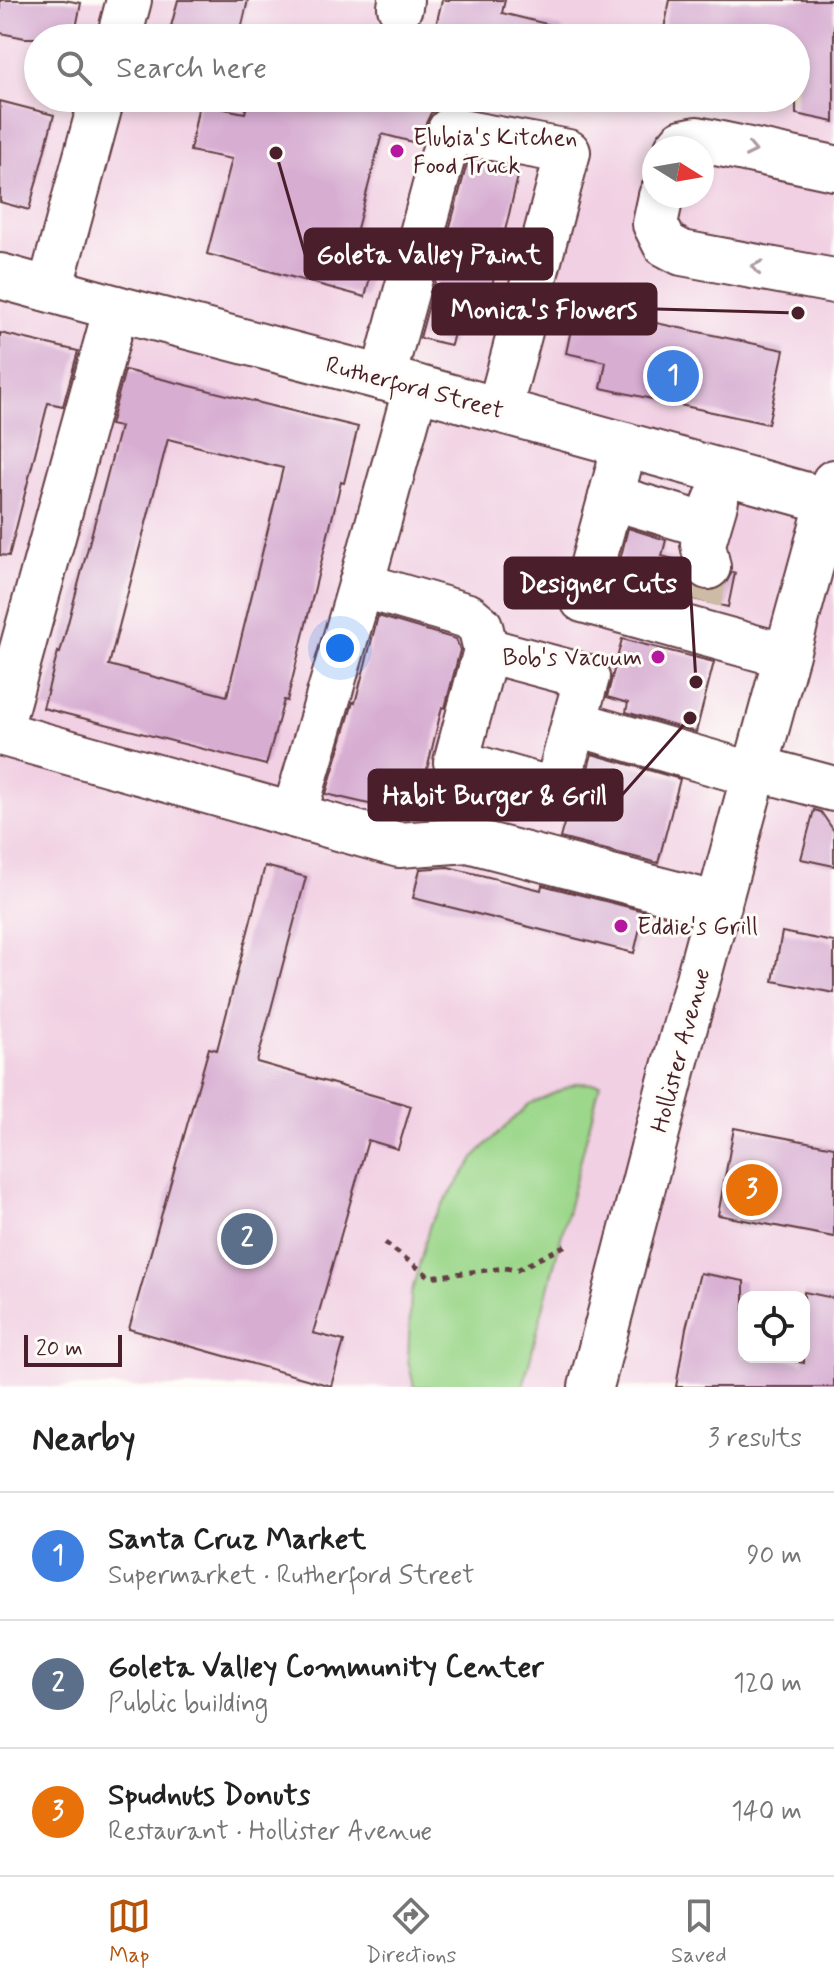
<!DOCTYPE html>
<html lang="en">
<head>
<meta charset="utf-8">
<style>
  :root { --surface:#fff; --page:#f2f2f2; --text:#222; --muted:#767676; --line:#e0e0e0; --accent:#b45309 }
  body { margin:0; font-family:Mynerve,sans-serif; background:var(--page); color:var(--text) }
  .controls { position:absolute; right:24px; bottom:24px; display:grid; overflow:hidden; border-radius:16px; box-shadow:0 4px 12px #0003 }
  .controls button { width:72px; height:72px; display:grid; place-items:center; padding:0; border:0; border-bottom:2px solid var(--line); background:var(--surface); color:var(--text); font:40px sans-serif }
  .compass { position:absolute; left:642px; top:136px; width:72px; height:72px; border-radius:50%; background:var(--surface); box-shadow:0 4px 12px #0003; rotate:101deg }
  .scale { position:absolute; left:24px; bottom:20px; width:98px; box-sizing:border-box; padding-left:8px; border:4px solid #4a1f2b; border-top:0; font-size:22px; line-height:28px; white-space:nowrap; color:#4a1f2b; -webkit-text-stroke:6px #fdfcf7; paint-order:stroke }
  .you { position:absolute; left:340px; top:648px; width:28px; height:28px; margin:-20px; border:6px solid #fff; border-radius:50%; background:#1a73e8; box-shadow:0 0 0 12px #1a73e833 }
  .badge { display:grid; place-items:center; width:52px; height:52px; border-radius:50%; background:var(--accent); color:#fff; font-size:26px; font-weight:700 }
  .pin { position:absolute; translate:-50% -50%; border:4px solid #fff; box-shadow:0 2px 8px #0006 }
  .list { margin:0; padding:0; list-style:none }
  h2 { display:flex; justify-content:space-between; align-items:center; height:104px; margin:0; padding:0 32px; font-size:34px }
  h2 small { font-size:26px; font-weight:400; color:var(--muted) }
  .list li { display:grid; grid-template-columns:52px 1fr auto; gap:24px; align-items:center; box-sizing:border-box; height:128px; padding:0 32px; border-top:2px solid var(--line) }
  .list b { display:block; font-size:30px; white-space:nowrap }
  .list p { margin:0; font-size:26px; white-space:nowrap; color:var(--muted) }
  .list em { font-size:26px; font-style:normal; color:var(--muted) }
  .icon { flex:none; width:44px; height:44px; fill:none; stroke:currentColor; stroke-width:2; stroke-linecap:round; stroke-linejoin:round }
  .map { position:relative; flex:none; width:834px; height:1387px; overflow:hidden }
  .search { position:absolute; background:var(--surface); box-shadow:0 4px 12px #0003; left:24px; right:24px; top:24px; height:88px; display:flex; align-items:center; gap:20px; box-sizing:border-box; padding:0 28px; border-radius:44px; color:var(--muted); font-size:30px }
  .sheet { height:488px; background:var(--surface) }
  nav { display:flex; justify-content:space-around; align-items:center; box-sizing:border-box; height:112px; border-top:2px solid var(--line); background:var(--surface); font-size:22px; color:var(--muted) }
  nav a { display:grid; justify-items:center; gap:4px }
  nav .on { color:var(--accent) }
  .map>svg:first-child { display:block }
  .built { fill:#f1d0e3; fill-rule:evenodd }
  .green { fill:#9cd78b; stroke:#737b5b; stroke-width:2 }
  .building { fill:#d7add2; fill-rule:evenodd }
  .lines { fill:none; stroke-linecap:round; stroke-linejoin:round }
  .minor-tunnel { stroke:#cdbba5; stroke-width:44; stroke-dasharray:44 22; stroke-linecap:butt }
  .minor-casing { stroke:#633c42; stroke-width:48 }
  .major-casing { stroke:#633c42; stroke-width:48 }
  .path { stroke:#633c42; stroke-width:5; stroke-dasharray:6 6; stroke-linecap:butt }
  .minor { stroke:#fff; stroke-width:44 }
  .major { stroke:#fff; stroke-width:44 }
  .oneway { stroke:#ae9aa0 }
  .poi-dot { fill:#b5179e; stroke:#fdfcf7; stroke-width:3 }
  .labels { text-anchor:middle; stroke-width:6; stroke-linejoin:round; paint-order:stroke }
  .poi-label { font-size:24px; fill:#4a1f2b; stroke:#fdfcf7; text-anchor:start }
  .street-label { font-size:24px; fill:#4a1f2b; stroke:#fdfcf7 }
  .leader { fill:none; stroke:#4a1f2b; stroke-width:3 }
  .callout-dot { fill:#4a1f2b; stroke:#fdfcf7; stroke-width:3 }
  .callout { fill:#4a1f2b; stroke:#4a1f2b; stroke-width:3 }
  .callout-label { font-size:26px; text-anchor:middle; font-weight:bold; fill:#fff }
</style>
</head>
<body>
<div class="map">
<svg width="834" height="1387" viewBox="0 0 834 1387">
  <rect width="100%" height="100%" fill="#fdfcf7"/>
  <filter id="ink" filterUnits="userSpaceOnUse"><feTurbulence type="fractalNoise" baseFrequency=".0125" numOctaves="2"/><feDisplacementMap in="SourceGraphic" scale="16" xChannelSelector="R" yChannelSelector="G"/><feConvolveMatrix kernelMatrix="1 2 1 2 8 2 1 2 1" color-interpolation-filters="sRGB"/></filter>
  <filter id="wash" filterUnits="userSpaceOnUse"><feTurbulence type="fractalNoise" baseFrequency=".006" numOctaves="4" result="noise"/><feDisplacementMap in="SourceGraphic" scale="32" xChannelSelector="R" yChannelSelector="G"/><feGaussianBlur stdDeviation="1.8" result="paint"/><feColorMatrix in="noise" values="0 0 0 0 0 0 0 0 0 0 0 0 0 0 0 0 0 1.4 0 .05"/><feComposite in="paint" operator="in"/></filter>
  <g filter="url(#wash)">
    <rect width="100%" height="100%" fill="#eee2c3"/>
    <path class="built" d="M0,0H834V1387H0ZM38,38H796V98H38ZM654,148H702V196H654ZM744,1297H804V1357H744Z"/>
    <path class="green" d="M577,1083L600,1084L523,1387H414L408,1360L411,1295L430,1224L477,1154L529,1104Z"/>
    <g id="blocks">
      <g class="building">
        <path d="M0,0H64L81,3L74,38H25L0,33Z"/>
        <path d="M178,0H248L239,38H168Z"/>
        <path d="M442,0H505L502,13L563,28L562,38H491L436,25Z"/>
        <path d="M670,0H834V122L796,114V38H662Z"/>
        <path d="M249,98H441L439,108L431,113L426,123L420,144L382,134L354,240L378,246L365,297L207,254L232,159L190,151L199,104L245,113Z"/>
        <path d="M0,101L54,115L29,210L0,202Z"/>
        <path d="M468,160L519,172L490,294L465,288L451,345L420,338Z"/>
        <path d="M576,306L784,350L768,424L601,388L606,362L566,353Z"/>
        <path d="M0,333L78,351L63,406L48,403L9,556L0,555Z"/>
        <path d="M125,370L358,427L344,483L341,482L287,701L284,700L266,765L43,708L58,652L60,653L120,427L110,425ZM168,439L283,468L227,696L109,665Z"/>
        <path d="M628,528L666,540L662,556L681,561L684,572L689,583L700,590L714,591L725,585L732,572L735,573L728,607L615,581Z"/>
        <path d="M378,616L456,639L460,650L445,708L442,707L416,815L326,794L353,702L355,703Z"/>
        <path d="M622,639L714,662L696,732L626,712L628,703L607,697Z"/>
        <path d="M592,754L680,779L658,863L560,838L567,813L574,808L580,797Z"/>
        <path d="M814,810L821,812L834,831V866L801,859Z"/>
        <path d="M265,866L306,877L257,1062L411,1106L398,1149L368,1140L313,1333L344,1341L331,1386L129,1329L209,1048L217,1050Z"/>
        <path d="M448,867L541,890L542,885L644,911L634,953L413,898L420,869Z"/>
        <path d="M782,932L834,942V993L773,981Z"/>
        <path d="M734,1128L834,1147V1237L718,1215Z"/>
        <path d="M700,1273L744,1281V1357H773L804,1363V1292L834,1298V1387H676L686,1328Z"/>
      </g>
    </g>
  </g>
  <g filter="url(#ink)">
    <use href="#blocks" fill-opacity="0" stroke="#633c42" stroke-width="2"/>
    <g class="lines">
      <path class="minor-tunnel" d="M699,601L708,567"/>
      <defs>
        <g id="minor">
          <path d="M400,7L401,0"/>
          <path d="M119,38L129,0"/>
          <path d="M677,148L682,142L697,139L834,168"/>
          <path d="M661,196L655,224L665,244L682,253L834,281"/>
          <path d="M0,276L116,308L383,378L828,501"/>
          <path d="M50,289L102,98"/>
          <path d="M383,378L450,130L568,152L499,410"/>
          <path d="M625,445L583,600L786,656"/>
          <path d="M611,497L708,526"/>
          <path d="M708,567L703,544L716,500"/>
          <path d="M361,585L468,616L480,626L486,650"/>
          <path d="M574,723L587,677L486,650L456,762L556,791L574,723L755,775"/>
          <path d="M0,729L116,308"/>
          <path d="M0,733L399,845L468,840L719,905"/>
          <path d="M756,768L834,789"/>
          <path d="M294,815L361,585L416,387"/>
        </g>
        <path id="major" d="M591,1387L674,1067L834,482"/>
      </defs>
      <use href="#minor" class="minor-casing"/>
      <use href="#major" class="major-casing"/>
      <path class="path" d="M385,1243L430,1277L505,1268L517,1270L568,1244"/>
      <use href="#minor" class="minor"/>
      <use href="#major" class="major"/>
    </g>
    <defs><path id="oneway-chevron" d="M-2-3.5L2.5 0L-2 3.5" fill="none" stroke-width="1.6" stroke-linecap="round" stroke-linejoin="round" transform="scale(2)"/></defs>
    <g class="oneway">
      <use href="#oneway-chevron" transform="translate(751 150) rotate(12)"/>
      <use href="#oneway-chevron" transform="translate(757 267) rotate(-169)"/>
    </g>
  </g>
  <g class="poi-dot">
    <circle cx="397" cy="151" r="8"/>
    <circle cx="658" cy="657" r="8"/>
    <circle cx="621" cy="926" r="8"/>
  </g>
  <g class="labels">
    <g class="poi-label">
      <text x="413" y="145">Elubia's Kitchen<tspan x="413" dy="28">Food Truck</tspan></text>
      <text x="642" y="665" text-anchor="end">Bob's Vacuum</text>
      <text x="637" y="934">Eddie's Grill</text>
    </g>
    <g class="street-label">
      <text transform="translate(415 387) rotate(15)" y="8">Rutherford Street</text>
      <text transform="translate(680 1050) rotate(-75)" y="8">Hollister Avenue</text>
    </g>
  </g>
  <path class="leader" d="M276 153L305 254M798 313L656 309M696 682L690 583M690 718L622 795"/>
  <g class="callout-dot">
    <circle cx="276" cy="153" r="8"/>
    <circle cx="798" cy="313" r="8"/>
    <circle cx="696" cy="682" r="8"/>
    <circle cx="690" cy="718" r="8"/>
  </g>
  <g class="callout">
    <rect x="305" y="229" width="247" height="50" rx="8"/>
    <rect x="433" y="284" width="223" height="50" rx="8"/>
    <rect x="505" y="558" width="185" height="50" rx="8"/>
    <rect x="369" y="770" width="253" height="50" rx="8"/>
  </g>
  <g class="callout-label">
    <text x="429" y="263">Goleta Valley Paint</text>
    <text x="544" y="318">Monica's Flowers</text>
    <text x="598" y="592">Designer Cuts</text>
    <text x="495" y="804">Habit Burger &amp; Grill</text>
  </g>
</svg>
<div class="controls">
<button><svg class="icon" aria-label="locate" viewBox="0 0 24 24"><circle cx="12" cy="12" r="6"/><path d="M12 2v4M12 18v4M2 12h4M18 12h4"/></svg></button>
</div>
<svg class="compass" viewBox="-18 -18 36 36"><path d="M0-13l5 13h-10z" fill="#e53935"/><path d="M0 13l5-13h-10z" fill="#767676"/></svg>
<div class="scale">20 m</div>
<div class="you"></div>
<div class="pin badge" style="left:673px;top:376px;background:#3f7fe0">1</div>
<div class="pin badge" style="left:247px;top:1239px;background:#5c6f8a">2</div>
<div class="pin badge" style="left:752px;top:1190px;background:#e8710a">3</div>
<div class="search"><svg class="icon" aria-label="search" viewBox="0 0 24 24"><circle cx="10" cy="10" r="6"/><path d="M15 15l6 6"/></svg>Search here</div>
</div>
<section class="sheet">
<h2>Nearby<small>3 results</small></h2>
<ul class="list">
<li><span class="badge" style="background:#3f7fe0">1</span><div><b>Santa Cruz Market</b><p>Supermarket · Rutherford Street</p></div><em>90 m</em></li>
<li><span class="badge" style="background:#5c6f8a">2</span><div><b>Goleta Valley Community Center</b><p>Public building</p></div><em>120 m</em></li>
<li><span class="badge" style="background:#e8710a">3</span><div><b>Spudnuts Donuts</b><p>Restaurant · Hollister Avenue</p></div><em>140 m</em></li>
</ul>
</section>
<nav>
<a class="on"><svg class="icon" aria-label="map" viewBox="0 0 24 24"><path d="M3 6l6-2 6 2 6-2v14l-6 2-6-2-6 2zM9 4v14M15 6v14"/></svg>Map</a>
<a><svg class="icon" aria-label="directions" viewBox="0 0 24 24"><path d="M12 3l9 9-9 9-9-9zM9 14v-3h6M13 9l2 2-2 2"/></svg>Directions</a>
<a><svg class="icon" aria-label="saved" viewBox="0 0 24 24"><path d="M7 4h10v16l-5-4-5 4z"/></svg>Saved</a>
</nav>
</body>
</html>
